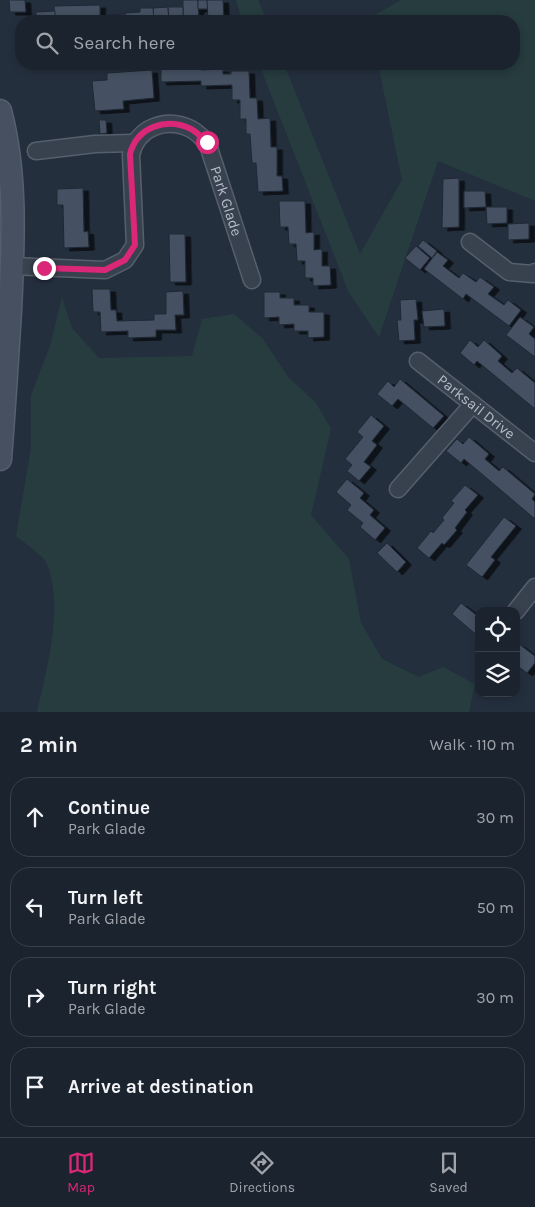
<!DOCTYPE html>
<html lang="en">
<head>
<meta charset="utf-8">
<style>
  :root { --surface:#1b232e; --page:#282f3a; --text:#f1f3f6; --muted:#a0a4aa; --line:#39404a; --accent:#db2777 }
  body { margin:0; font-family:Karla,sans-serif; background:var(--page); color:var(--text) }
  .controls { position:absolute; right:15px; bottom:15px; display:grid; overflow:hidden; border-radius:10px; box-shadow:0 2px 8px #0003 }
  .controls button { width:45px; height:45px; display:grid; place-items:center; padding:0; border:0; border-bottom:1px solid var(--line); background:var(--surface); color:var(--text); font:25px sans-serif }
  .stop { position:absolute; width:15px; height:15px; margin:-11px; border:4px solid #db2777; border-radius:50%; background:#fff }
  .stop.end { background:#db2777; border-color:#fff; box-shadow:0 1px 5px #0008 }
  .list { margin:0; padding:0; list-style:none }
  h2 { display:flex; justify-content:space-between; align-items:center; height:65px; margin:0; padding:0 20px; font-size:21px }
  h2 small { font-size:16px; font-weight:400; color:var(--muted) }
  .list li { display:grid; grid-template-columns:32px 1fr auto; gap:15px; align-items:center; box-sizing:border-box; height:80px; margin:0 10px 10px; padding:0 10px; border:1px solid var(--line); border-radius:20px }
  .list b { display:block; font-size:19px; white-space:nowrap }
  .list p { margin:0; font-size:16px; white-space:nowrap; color:var(--muted) }
  .list em { font-size:16px; font-style:normal; color:var(--muted) }
  .icon { flex:none; width:28px; height:28px; fill:none; stroke:currentColor; stroke-width:2; stroke-linecap:round; stroke-linejoin:round }
  .map { position:relative; flex:none; width:535px; height:712px; overflow:hidden }
  .search { position:absolute; background:var(--surface); box-shadow:0 2px 8px #0003; left:15px; right:15px; top:15px; height:55px; display:flex; align-items:center; gap:12px; box-sizing:border-box; padding:0 18px; border-radius:20px; color:var(--muted); font-size:19px }
  .sheet { height:425px; background:var(--surface) }
  nav { display:flex; justify-content:space-around; align-items:center; box-sizing:border-box; height:70px; border-top:1px solid var(--line); background:var(--surface); font-size:14px; color:var(--muted) }
  nav a { display:grid; justify-items:center; gap:2px }
  nav .on { color:var(--accent) }
  .map>svg:first-child { display:block }
  .green { fill:#263c3f }
  .building { fill:#455162; stroke:#1f2835; filter:url(#shadow) }
  .lines { fill:none; stroke-linecap:round; stroke-linejoin:round }
  .street-casing { stroke:#565f6c; stroke-width:19 }
  .secondary-casing { stroke:#565f6c; stroke-width:25 }
  .street { stroke:#38414e; stroke-width:16 }
  .secondary { stroke:#465061; stroke-width:22 }
  .route { stroke:#db2777; stroke-width:6 }
  .labels { text-anchor:middle; stroke-width:4; stroke-linejoin:round; paint-order:stroke }
  .street-label { font-size:15px; fill:#b4bcc9; stroke:#1d2633 }
</style>
</head>
<body>
<div class="map">
<svg width="535" height="712" viewBox="0 0 535 712">
  <defs>
    <filter id="shadow"><feDropShadow dx="5.5" dy="3" stdDeviation="0" flood-color="#0009"/></filter>
  </defs>
  <rect width="100%" height="100%" fill="#242f3e"/>
  <g class="green">
    <path d="M236,0H258L267,21H242Z"/>
    <path d="M401,0H535V201L438,161L379,337L349,293L259,64H284L360,254L402,180L378,64H514V21H369L368,19Z"/>
    <path d="M62,297L72,328L99,358L192,356L202,319L234,314L263,339L289,378L316,403L331,429L311,515L349,559L361,623L382,659L419,677L443,667L475,684L469,712H37C47,668 64,608 47,564C44,556 23,542 16,536L31,448V395L50,346Z"/>
  </g>
  <g class="building">
    <path d="M9,0H25L26,12H10Z"/>
    <path d="M183,0H198L199,21H183Z"/>
    <path d="M198,0H207L208,9H198Z"/>
    <path d="M207,0H223L224,21H208Z"/>
    <path d="M100,5V21H55L54,6Z"/>
    <path d="M168,7L169,21H154L153,8Z"/>
    <path d="M168,7H183V21H169Z"/>
    <path d="M140,8H153L154,21H125V13L140,12Z"/>
    <path d="M55,11V21H36V12Z"/>
    <path d="M125,14V21H110V15Z"/>
    <path d="M201,65V70L223,69V74H231V71H249L250,98H257L258,119L270,118L271,147H277V176H282L283,191L258,192L256,163H252L250,134H246V119H240V100H232V85L201,86V81L161,82V66Z"/>
    <path d="M152,70L154,98L123,101L124,109L95,111L92,81L107,80V73Z"/>
    <path d="M99,120H106L107,133L100,134Z"/>
    <path d="M459,178V227L442,228L443,179Z"/>
    <path d="M83,188L84,232L88,231L89,247L64,248L63,205H57V189Z"/>
    <path d="M464,191H485L486,207L464,208Z"/>
    <path d="M279,201H305L306,233L314,232V250L322,249V266H330L331,285L313,286V278H305V261H297L296,244H289L288,227H280Z"/>
    <path d="M486,207H507V223L487,224Z"/>
    <path d="M529,223V239L508,240V224Z"/>
    <path d="M169,234H185L186,282H170Z"/>
    <path d="M423,240L437,251L432,258L418,246Z"/>
    <path d="M416,246L430,258L420,270L405,258Z"/>
    <path d="M437,252L448,260L443,266L459,278L463,273L476,282L480,277L494,287L488,294L504,305L508,300L521,310L509,326L466,294L463,299L424,269Z"/>
    <path d="M92,289H110L111,310H116L117,321L154,320V314H166V292L183,291L184,315H175L176,330H156V337L128,338V331L101,332L100,312H93Z"/>
    <path d="M264,292H280V298H294V305H309V312H324V337L308,338V331H294V324L279,325V317L264,318Z"/>
    <path d="M416,299L418,320H414L415,340L399,341L397,320H401L400,300Z"/>
    <path d="M444,309L445,326L424,327L422,311Z"/>
    <path d="M520,317L534,327L529,334L535,339V357L506,335Z"/>
    <path d="M470,340L478,347L484,340L502,356L498,361L512,373L517,368L535,383V409L477,361L474,365L460,353Z"/>
    <path d="M400,379L444,416L433,428L398,399L392,406L377,394L388,381L394,387Z"/>
    <path d="M371,415L384,426L372,441L377,445L364,462L371,467L359,481L347,471L352,465L345,459L363,437L357,432Z"/>
    <path d="M469,437L489,454L485,459L499,471L503,467L535,494L532,499L535,502V519L464,459L461,463L446,451L457,439L463,444Z"/>
    <path d="M347,479L364,493L360,498L374,510L370,515L385,528L375,540L360,527L363,523L347,510L351,505L336,492Z"/>
    <path d="M465,485L478,495L465,510L467,512L455,528L457,530L444,545L442,543L429,558L417,548L431,531L433,533L444,520L442,518L454,503L451,501Z"/>
    <path d="M504,517L516,526L491,557L495,560L482,577L466,565Z"/>
    <path d="M387,543L406,562L397,572L377,553Z"/>
    <path d="M461,603L479,617V637L452,614Z"/>
    <path d="M519,644L535,656V663L527,673L516,665V645Z"/>
  </g>
  <g class="lines">
    <defs>
      <g id="street">
        <path d="M36,151L95,144L133,143"/>
        <path d="M470,242L509,272L533,274L535,272"/>
        <path id="s1" d="M12,266L105,270L125,260L135,245L131,155C137,127 166,117 191,129C197,132 202,138 207,142L252,280"/>
        <path id="s2" d="M418,361L535,453"/>
        <path d="M398,489L473,404"/>
        <path d="M516,611L535,587"/>
      </g>
      <path id="secondary" d="M0,111C17,175 13,245 10,311C7,360 4,409 0,459"/>
    </defs>
    <use href="#street" class="street-casing"/>
    <use href="#secondary" class="secondary-casing"/>
    <use href="#street" class="street"/>
    <use href="#secondary" class="secondary"/>
  </g>
  <g class="lines">
    <path class="route" d="M44,268L105,270L125,260L135,245L130,154C137,127 166,117 191,129C197,132 202,138 207,142"/>
  </g>
  <g class="labels">
    <g class="street-label">
      <text dy="5" stroke="none"><textPath href="#s1" startOffset="382">Park Glade</textPath></text>
      <text dy="5" stroke="none"><textPath href="#s2" startOffset="74">Parksail Drive</textPath></text>
    </g>
  </g>
</svg>
<div class="controls">
<button><svg class="icon" aria-label="locate" viewBox="0 0 24 24"><circle cx="12" cy="12" r="6"/><path d="M12 2v4M12 18v4M2 12h4M18 12h4"/></svg></button>
<button><svg class="icon" aria-label="layers" viewBox="0 0 24 24"><path d="M12 4l9 5-9 5-9-5zM3 14l9 5 9-5"/></svg></button>
</div>
<div class="stop" style="left:207px;top:142px"></div>
<div class="stop end" style="left:44px;top:268px"></div>
<div class="search"><svg class="icon" aria-label="search" viewBox="0 0 24 24"><circle cx="10" cy="10" r="6"/><path d="M15 15l6 6"/></svg>Search here</div>
</div>
<section class="sheet">
<h2>2 min<small>Walk · 110 m</small></h2>
<ul class="list">
<li><svg class="icon" aria-label="ahead" viewBox="0 0 24 24"><path d="M12 20V5M6 11l6-6 6 6"/></svg><div><b>Continue</b><p>Park Glade</p></div><em>30 m</em></li>
<li><svg class="icon" aria-label="left" viewBox="0 0 24 24"><path d="M17 20v-9H6M10 6l-5 5 5 5"/></svg><div><b>Turn left</b><p>Park Glade</p></div><em>50 m</em></li>
<li><svg class="icon" aria-label="right" viewBox="0 0 24 24"><path d="M7 20v-9h11M14 6l5 5-5 5"/></svg><div><b>Turn right</b><p>Park Glade</p></div><em>30 m</em></li>
<li><svg class="icon" aria-label="arrive" viewBox="0 0 24 24"><path d="M6 21V4h12l-3 4 3 4H6"/></svg><div><b>Arrive at destination</b></div></li>
</ul>
</section>
<nav>
<a class="on"><svg class="icon" aria-label="map" viewBox="0 0 24 24"><path d="M3 6l6-2 6 2 6-2v14l-6 2-6-2-6 2zM9 4v14M15 6v14"/></svg>Map</a>
<a><svg class="icon" aria-label="directions" viewBox="0 0 24 24"><path d="M12 3l9 9-9 9-9-9zM9 14v-3h6M13 9l2 2-2 2"/></svg>Directions</a>
<a><svg class="icon" aria-label="saved" viewBox="0 0 24 24"><path d="M7 4h10v16l-5-4-5 4z"/></svg>Saved</a>
</nav>
</body>
</html>
